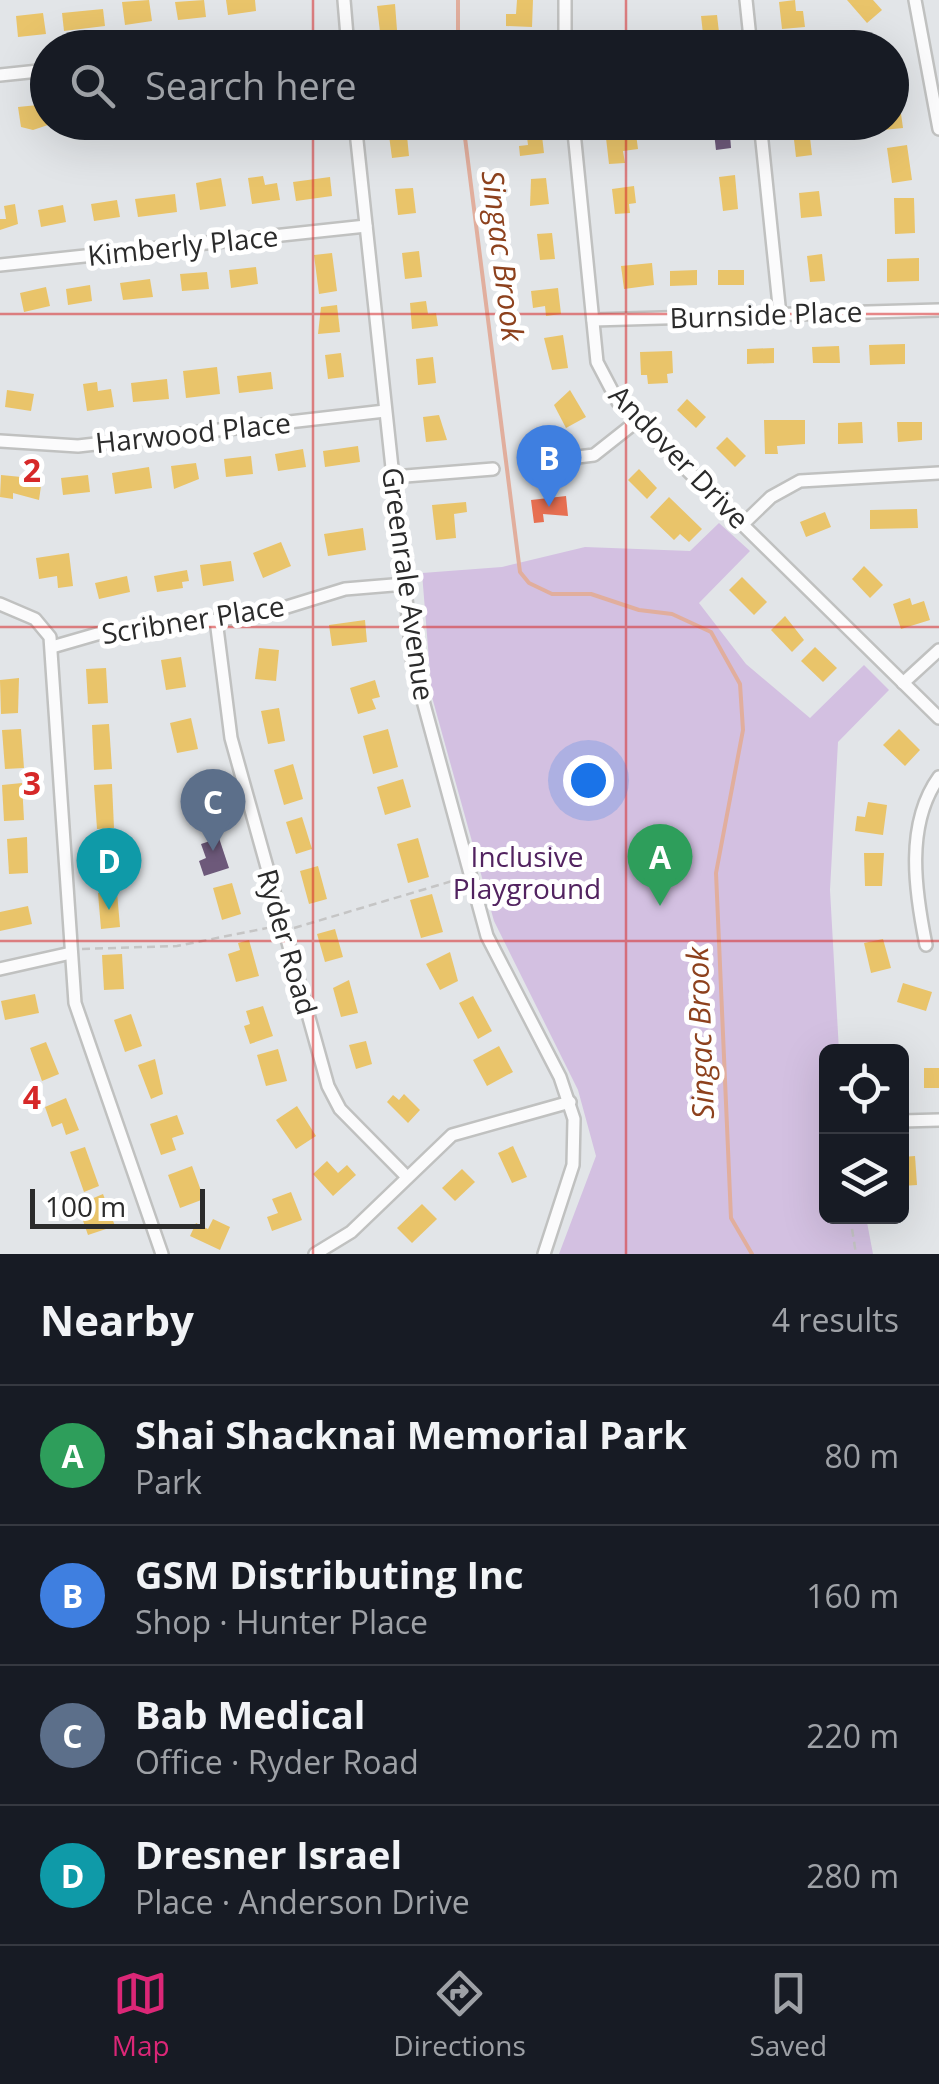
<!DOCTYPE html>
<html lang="en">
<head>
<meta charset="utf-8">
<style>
  :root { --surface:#171b24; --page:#20242c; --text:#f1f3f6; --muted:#9ea1a6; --line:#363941; --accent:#db2777 }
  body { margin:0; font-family:"Open Sans",sans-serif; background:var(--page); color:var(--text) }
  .controls { position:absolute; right:30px; bottom:30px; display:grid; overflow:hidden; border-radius:15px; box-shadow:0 10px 40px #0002 }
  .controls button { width:90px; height:90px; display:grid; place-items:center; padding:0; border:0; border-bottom:2px solid var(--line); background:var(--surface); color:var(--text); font:50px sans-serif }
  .scale { position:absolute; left:30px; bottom:25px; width:175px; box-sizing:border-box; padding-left:10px; border:5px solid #2b2b2b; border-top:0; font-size:28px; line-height:35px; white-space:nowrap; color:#2b2b2b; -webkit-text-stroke:8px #fff; paint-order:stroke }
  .you { position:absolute; left:588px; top:780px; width:35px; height:35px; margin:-25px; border:8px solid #fff; border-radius:50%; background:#1a73e8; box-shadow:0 0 0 15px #1a73e833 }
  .badge { display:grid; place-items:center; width:65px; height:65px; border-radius:50%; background:var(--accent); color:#fff; font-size:32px; font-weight:700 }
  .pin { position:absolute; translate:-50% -82px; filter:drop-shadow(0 2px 5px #0008) }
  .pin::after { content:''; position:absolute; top:52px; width:35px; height:30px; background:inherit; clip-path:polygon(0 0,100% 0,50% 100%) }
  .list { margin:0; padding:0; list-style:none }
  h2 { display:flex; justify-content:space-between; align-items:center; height:130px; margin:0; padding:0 40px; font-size:42px }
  h2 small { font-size:32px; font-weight:400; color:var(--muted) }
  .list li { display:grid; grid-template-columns:65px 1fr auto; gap:30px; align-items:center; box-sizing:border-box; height:140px; padding:0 40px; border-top:2px solid var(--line) }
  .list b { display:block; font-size:38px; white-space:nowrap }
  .list p { margin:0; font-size:32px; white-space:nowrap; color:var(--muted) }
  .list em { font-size:32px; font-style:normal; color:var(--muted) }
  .icon { flex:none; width:55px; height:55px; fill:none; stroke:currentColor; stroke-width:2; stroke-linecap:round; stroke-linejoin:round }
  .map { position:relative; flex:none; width:939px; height:1254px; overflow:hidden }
  .search { position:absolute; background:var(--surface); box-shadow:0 10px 40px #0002; left:30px; right:30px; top:30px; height:110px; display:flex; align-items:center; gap:25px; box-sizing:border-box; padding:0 35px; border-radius:55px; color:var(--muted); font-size:38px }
  .sheet { height:690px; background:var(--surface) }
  nav { display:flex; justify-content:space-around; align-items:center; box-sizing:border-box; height:140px; border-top:2px solid var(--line); background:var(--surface); font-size:28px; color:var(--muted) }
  nav a { display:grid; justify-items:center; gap:5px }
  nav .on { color:var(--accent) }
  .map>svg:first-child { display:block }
  .green { fill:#d3c0e1 }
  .homes { fill:#e9c46a }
  .shops { fill:#e76f51 }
  .offices { fill:#6d597a }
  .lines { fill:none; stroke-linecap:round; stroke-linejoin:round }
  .stream { stroke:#e1ae9d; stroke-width:4 }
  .minor-casing { stroke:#c0c1c0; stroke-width:16 }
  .path { stroke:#c5c5c5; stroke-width:2.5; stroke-dasharray:8 5; stroke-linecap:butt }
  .minor { stroke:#fbfbfc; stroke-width:11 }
  .grid { fill:none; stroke:#d62828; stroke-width:2.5; stroke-opacity:0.55 }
  .labels { text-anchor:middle; stroke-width:10; stroke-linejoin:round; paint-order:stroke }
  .street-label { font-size:28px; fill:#2b2b2b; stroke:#fff }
  .park-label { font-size:28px; fill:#522360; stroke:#fff }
  .water-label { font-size:30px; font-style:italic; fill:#8d411d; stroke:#fff }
  .grid-label { font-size:32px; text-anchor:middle; font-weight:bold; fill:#d62828; stroke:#fff; stroke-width:10; stroke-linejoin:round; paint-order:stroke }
</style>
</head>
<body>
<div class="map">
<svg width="939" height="1254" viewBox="0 0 939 1254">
  <rect width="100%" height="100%" fill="#e2e5e8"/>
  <path class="green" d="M719,523L750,551L699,603L746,664L810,718L864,665L889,690L838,742L830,890L839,1051L826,1052V1216L866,1217L873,1254H559L596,1156L578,1090L494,921L432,697L422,573L502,567L585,547L690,551Z"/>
  <g class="homes">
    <path d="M149,0L152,21L125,25L122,2Z"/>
    <path d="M204,0L206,17L178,20L175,2Z"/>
    <path d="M226,0H255L256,11L228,15Z"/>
    <path d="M517,0H533L532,27L506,26V14H516Z"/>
    <path d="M795,0L796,11H803L805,27L782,29L779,2Z"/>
    <path d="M847,0H873L882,10L867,23Z"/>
    <path d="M395,4L397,30L380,32L377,6Z"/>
    <path d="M103,9L105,26L64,31L62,13Z"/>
    <path d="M43,13L46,34L18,37L16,16Z"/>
    <path d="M717,15L720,41L704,43L701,16Z"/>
    <path d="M611,30L613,48H597L595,31Z"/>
    <path d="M898,92L903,128L883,130L882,122H892V93Z"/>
    <path d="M48,104V125L33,130L21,127L18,107Z"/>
    <path d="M406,126L409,156L392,158L388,128Z"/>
    <path d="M541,127L544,153L520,156L519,146L528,145L526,129Z"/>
    <path d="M809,129L812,155L796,157L793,131Z"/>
    <path d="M636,134L638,149L623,151L625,163L609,164L606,138Z"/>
    <path d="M907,145L912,180L892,183L887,148Z"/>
    <path d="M735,175L738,209L723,211L719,177Z"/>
    <path d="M263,176L265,185L277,183L280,200L252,204L248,178Z"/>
    <path d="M330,177L332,196L296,201L293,182Z"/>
    <path d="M221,178L226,206L200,210L196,183Z"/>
    <path d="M546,178L549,204L530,206L531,179Z"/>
    <path d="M634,186L636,203L629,204L630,213L615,214L612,189Z"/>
    <path d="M413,188L416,213L398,215L395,189Z"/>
    <path d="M819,191L822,216L801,218L799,193Z"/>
    <path d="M175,194L177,212L138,217L135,199Z"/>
    <path d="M894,198H914L915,233L895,234Z"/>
    <path d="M117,200L120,217L94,221L91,204Z"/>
    <path d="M15,204L18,224L0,230V219H6L4,206Z"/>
    <path d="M63,205L66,222L41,227L38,210Z"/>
    <path d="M552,233L555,259L540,260L537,234Z"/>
    <path d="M419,251L422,277L405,279L402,253Z"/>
    <path d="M332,253L337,291L319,294L314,255Z"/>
    <path d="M822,254L825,281L810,282L807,256Z"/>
    <path d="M919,258V281L887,282V259Z"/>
    <path d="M652,263L654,285L624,289L621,266Z"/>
    <path d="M256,267L258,284L231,288L229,270Z"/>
    <path d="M697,270V285L670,286V271Z"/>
    <rect x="718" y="270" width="26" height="15"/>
    <path d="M207,272L209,289L182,291L180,274Z"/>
    <path d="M150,279L153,297L123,300L120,283Z"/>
    <path d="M90,285L92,301L68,305L66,289Z"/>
    <path d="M46,287L50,306L24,312L20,293Z"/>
    <path d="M558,288L561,314L546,316L545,306L533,308L531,291Z"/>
    <path d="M426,301L428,314L436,313L438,326L412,329L410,303Z"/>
    <path d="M337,305L340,332L318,334L321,307Z"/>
    <path d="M563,335L568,368L552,370L544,338Z"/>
    <path d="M905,344V364L870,365L869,345Z"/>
    <path d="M839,346L840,363H813L812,347Z"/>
    <path d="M774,348V363L747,364V349Z"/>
    <path d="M672,351L673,373L667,374L668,383L648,384L647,375H641L640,352Z"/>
    <path d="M341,353L344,377L328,379L325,355Z"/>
    <path d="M433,357L436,383L418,385L416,359Z"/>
    <path d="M217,367L220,394L186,398L183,371Z"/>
    <path d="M271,372L273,389L239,393L237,376Z"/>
    <path d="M167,379L169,399L133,402L131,383Z"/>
    <path d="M97,382L98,391L111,389L114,407L87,411L83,384Z"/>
    <path d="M7,390L34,394L31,411L5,407Z"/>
    <path d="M570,390L586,417L566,428L554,405Z"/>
    <path d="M687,399L706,417L696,428L677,410Z"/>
    <path d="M439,415L447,440L426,442L423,417Z"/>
    <path d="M764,420H805V444L777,446L778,454H765Z"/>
    <path d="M862,422L863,443L838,444V423Z"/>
    <path d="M897,422H922V440L898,442Z"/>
    <path d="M727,437L746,456L735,467L716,448Z"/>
    <path d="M358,446L360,462L325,467L323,451Z"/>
    <path d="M303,449L306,467L278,471L275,454Z"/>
    <path d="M251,456L253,474L226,477L224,459Z"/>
    <path d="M196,463L199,479L174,489L171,466Z"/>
    <path d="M149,467L152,488L115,494L112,473Z"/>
    <path d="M639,469L657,488L647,499L628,480Z"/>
    <path d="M1,475L42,479L39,500L13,493V499L0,497Z"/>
    <path d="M88,475L90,492L63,495L61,478Z"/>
    <path d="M669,497L702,529L689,542L680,534L674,540L650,517Z"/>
    <path d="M466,502L467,512L454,514L456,538L436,540L432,505Z"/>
    <path d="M917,509L918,528L870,529V510Z"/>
    <path d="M825,512L831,527L806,537L800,522Z"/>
    <path d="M363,528L366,550L328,556L324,534Z"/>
    <path d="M281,542L291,566L263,578L253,553Z"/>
    <path d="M69,553L73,586L58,588L57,576L39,579L36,558Z"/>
    <path d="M231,561L234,581L203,586L200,565Z"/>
    <path d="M864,566L883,585L870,598L852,579Z"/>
    <path d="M187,570L189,581L182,582L183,588L157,592L154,576Z"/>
    <path d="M127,576L130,592L99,599L95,583Z"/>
    <path d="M742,577L767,602L754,615L729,590Z"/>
    <path d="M910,598L912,605L924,601L930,620L901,629L893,604Z"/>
    <path d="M785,616L804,640L792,652L771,630Z"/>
    <path d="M365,620L367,642L332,646L329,625Z"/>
    <path d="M815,647L837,668L823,682L801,661Z"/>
    <path d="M259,648L279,650L276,681L255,679Z"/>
    <path d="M181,657L186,687L166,690L161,660Z"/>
    <path d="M106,668L108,703L88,704L86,669Z"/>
    <path d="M19,678L18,713L1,714L0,680Z"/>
    <path d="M375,680L380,697L372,699L376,709L358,714L350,688Z"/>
    <path d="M279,708L285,741L268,744L261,711Z"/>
    <path d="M191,718L198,749L177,753L170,723Z"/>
    <path d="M109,724L112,769L94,770L92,725Z"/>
    <path d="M21,729L24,768L5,769L2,730Z"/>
    <path d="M388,729L398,767L373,774L363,736Z"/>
    <path d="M899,729L920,750L905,766L883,745Z"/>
    <path d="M293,764L303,799L284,805L274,770Z"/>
    <path d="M403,779L411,807L385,815L377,787Z"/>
    <path d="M22,783L24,820L4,821L2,785Z"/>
    <path d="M206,783L213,813L194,818L186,788Z"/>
    <path d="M112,784L114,828L97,829L94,785Z"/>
    <path d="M868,802L887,805L883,835L855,831L857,816L865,817Z"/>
    <path d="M302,817L312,849L296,854L286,822Z"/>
    <path d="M27,837L28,873L9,874L7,839Z"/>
    <path d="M418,838L429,877L408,883L397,844Z"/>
    <path d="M114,839L117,874L99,876L96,840Z"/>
    <path d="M864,853H884L882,886H865Z"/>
    <path d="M318,866L327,899L309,904L300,871Z"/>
    <path d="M232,883L241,914L222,920L213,888Z"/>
    <path d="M117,892L120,927L101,929L98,893Z"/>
    <path d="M432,894L443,932L421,938L410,900Z"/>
    <path d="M28,906L32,924L0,931V912Z"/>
    <path d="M335,929L343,957L325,962L317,934Z"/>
    <path d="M883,939L891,968L871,973L864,943Z"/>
    <path d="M249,940L259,976L236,982L228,954L240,950L238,943Z"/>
    <path d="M450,952L458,981L440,990L426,964Z"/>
    <path d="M122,954L124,989L104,990L102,955Z"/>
    <path d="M349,980L358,1013L341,1017L333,988Z"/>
    <path d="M903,983L932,992L926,1011L897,1002Z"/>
    <path d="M35,994L39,1013L5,1020L1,1001Z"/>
    <path d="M473,996L492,1031L478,1039L459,1003Z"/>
    <path d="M263,1006L273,1036L250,1044L244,1026L250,1024L246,1011Z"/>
    <path d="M131,1014L142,1046L125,1052L114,1020Z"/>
    <path d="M366,1041L372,1064L356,1069L349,1045Z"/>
    <path d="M46,1042L59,1074L42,1081L30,1048Z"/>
    <path d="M499,1046L513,1072L487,1086L473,1060Z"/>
    <path d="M278,1049L287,1081L266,1086L257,1055Z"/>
    <path d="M155,1059L163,1094L151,1099L138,1065Z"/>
    <rect x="924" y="1068" width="15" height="20"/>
    <path d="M404,1094L420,1110L408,1123L387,1102L393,1095L399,1100Z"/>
    <path d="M66,1098L79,1130L66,1135L62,1123L52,1127L45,1107Z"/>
    <path d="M297,1106L316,1136L296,1149L276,1120Z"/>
    <path d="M177,1115L184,1134L172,1138L176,1150L161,1155L150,1124Z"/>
    <path d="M513,1146L527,1177L512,1183L498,1153Z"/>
    <path d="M85,1147L99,1186L84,1192L70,1152Z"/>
    <path d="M915,1156L917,1185L902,1186V1157Z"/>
    <path d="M327,1161L338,1173L347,1165L356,1175L333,1196L313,1174Z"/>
    <path d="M192,1166L204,1199L180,1208L168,1175Z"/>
    <path d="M462,1169L475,1182L455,1201L442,1188Z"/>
    <path d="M291,1192L302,1220L272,1231L267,1217L278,1213L272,1199Z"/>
    <path d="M103,1194L115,1226L88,1235L81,1215L88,1212L84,1202Z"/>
    <path d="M422,1204L437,1219L412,1243L397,1228Z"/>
    <path d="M213,1219L230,1227L220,1250L190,1236L196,1223L208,1229Z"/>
  </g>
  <path class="shops" d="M566,496L568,516L543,514L544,522L534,523L531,500Z"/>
  <g class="offices">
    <path d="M729,122L731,148L716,150L713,124Z"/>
    <path d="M219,838L229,868L204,876L199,861L206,858L201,844Z"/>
  </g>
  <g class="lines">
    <g class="stream">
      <path d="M458,0V48"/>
      <path d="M463,122L520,572L529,583L552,594H591L639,610L672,614L711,632L740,684L743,730L716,873L731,1218L752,1254"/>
    </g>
    <defs>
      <g id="minor">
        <path d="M344,0L348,48"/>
        <path d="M565,0V48"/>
        <path d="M746,0L751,48"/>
        <path d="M915,0L939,129"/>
        <path d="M257,48L347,38"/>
        <path d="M0,75L48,70"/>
        <path d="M355,122L413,664L487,936L560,1077L574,1119L573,1165L544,1254"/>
        <path d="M573,122L597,362L618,402L939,718"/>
        <path d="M760,122L780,315"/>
        <path d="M0,265L366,226"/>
        <path d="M593,320L939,310"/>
        <path d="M0,441L78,446L385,411"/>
        <path d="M528,463L594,455L637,421"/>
        <path d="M393,477L493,469"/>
        <path d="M743,524L771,497L800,481L939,473"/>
        <path d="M0,604L35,619L50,637L75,1003L162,1254"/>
        <path d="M216,620L231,738L328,1086L340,1109L406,1176"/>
        <path d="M52,647L97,634L261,615L345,589L405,584"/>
        <path d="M903,683L939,650"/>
        <path d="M926,945C915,891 905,824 939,777"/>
        <path d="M0,969L71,953"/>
        <path d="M902,1121L939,1120"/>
        <path d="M315,1254L351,1232L452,1135L570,1102"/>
      </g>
    </defs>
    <use href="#minor" class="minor-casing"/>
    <g class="path">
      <path d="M294,928L459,879"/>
      <path d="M82,949L177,946L272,927"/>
      <path d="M850,1216L856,1254"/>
    </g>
    <use href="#minor" class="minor"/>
  </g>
  <path class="grid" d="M313,0V48M626,0V48M313,122V1254M626,122V1254M0,314H939M0,627H939M0,941H939"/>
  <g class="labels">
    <g class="street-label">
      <text transform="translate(183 246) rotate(-6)" y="10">Kimberly Place</text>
      <text transform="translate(766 315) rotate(-2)" y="10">Burnside Place</text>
      <text transform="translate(193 433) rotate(-6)" y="10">Harwood Place</text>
      <text transform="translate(679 457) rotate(46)" y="10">Andover Drive</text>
      <text transform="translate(408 584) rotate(82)" y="10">Greenrale Avenue</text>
      <text transform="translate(193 620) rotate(-9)" y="10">Scribner Place</text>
      <text transform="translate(287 942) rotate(74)" y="10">Ryder Road</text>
    </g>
    <g class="park-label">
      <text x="527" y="867">Inclusive<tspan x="527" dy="32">Playground</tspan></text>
    </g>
    <g class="water-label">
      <text transform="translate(502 256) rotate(83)" y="10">Singac Brook</text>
      <text transform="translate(701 1033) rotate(-92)" y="10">Singac Brook</text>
    </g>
  </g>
  <g class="grid-label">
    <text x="32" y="482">2</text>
    <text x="32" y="795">3</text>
    <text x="32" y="1109">4</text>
  </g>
</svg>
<div class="controls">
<button><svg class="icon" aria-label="locate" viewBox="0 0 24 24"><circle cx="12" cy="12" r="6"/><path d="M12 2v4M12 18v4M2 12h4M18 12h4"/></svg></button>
<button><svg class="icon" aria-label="layers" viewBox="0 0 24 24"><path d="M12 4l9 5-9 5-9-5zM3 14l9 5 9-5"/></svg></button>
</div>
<div class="scale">100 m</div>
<div class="you"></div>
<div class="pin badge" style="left:660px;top:906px;background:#2e9e5b">A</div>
<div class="pin badge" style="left:549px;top:507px;background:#3f7fe0">B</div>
<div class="pin badge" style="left:213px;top:851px;background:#5c6f8a">C</div>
<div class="pin badge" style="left:109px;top:910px;background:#0f9aa8">D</div>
<div class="search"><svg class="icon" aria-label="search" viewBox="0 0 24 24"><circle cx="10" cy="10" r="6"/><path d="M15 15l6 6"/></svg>Search here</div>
</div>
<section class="sheet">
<h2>Nearby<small>4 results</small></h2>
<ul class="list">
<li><span class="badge" style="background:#2e9e5b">A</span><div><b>Shai Shacknai Memorial Park</b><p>Park</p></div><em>80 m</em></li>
<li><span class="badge" style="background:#3f7fe0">B</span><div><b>GSM Distributing Inc</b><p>Shop · Hunter Place</p></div><em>160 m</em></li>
<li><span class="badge" style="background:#5c6f8a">C</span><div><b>Bab Medical</b><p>Office · Ryder Road</p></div><em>220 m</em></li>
<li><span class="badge" style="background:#0f9aa8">D</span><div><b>Dresner Israel</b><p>Place · Anderson Drive</p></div><em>280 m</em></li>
</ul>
</section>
<nav>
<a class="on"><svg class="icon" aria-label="map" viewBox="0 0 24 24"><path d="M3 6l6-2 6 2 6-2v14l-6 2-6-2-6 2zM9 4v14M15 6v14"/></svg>Map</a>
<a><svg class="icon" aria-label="directions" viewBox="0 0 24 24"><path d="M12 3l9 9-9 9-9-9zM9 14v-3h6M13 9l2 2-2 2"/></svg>Directions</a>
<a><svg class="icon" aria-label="saved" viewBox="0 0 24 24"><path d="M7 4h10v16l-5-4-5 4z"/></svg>Saved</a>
</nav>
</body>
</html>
